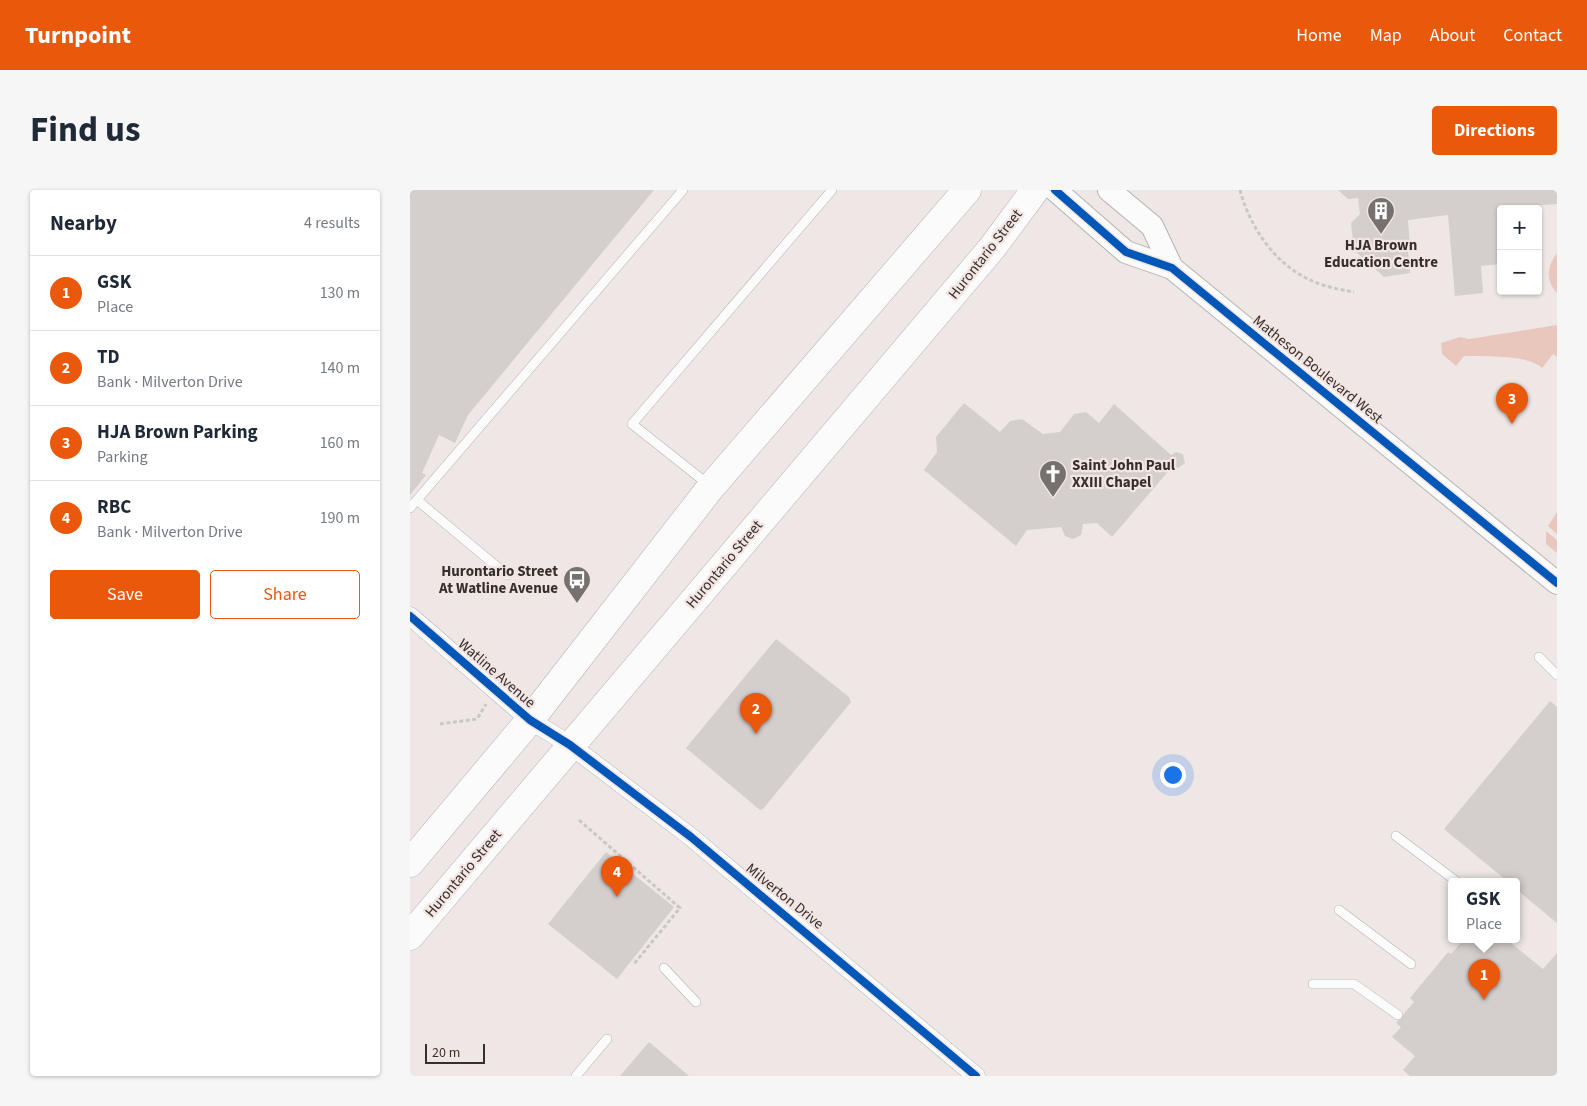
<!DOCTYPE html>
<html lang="en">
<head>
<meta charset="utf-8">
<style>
  :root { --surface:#fff; --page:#f6f6f7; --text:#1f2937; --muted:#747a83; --line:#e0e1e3; --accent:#ea580c }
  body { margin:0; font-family:"Source Sans 3",sans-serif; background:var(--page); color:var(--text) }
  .controls { position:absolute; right:15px; top:15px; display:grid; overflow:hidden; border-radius:5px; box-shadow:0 1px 4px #0004 }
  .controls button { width:45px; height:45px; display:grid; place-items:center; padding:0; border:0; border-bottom:1px solid var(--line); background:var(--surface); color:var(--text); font:25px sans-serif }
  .scale { position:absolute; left:15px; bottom:12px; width:60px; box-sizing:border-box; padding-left:5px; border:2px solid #35302e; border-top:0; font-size:14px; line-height:18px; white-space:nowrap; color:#35302e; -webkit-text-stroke:4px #f2e5e2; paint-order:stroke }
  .you { position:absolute; left:762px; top:584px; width:18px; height:18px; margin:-12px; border:4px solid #fff; border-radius:50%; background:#1a73e8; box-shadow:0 0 0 8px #1a73e833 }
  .badge { display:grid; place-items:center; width:32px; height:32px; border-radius:50%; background:var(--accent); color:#fff; font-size:16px; font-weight:700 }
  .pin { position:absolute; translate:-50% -41px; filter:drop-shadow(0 1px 2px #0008) }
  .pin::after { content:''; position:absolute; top:26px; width:18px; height:15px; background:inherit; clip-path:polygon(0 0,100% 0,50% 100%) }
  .popup { position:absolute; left:1038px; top:688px; width:72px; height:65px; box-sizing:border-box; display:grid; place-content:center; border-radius:5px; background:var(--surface); filter:drop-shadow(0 1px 4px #0005); font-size:16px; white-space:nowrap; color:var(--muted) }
  .popup b { font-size:19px; color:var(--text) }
  .popup::after { content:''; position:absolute; left:50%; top:100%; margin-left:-10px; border:10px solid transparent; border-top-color:var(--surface) }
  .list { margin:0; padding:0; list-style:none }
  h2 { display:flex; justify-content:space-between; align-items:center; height:65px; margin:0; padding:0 20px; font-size:21px }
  h2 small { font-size:16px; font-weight:400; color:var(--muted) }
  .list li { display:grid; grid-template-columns:32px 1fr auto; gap:15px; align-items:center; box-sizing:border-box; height:75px; padding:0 20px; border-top:1px solid var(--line) }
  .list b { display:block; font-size:19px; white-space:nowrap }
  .list p { margin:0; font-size:16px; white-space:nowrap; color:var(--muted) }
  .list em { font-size:16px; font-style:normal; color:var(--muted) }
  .actions { display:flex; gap:10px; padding:15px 20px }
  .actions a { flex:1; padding:11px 0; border:1px solid var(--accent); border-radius:5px; text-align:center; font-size:18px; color:var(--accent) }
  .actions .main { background:var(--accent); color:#fff }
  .map { position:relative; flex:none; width:1147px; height:886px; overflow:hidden; border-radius:5px }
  header { display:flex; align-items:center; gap:30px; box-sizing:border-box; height:70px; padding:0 25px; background:var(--accent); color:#fff }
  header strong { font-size:24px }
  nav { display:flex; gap:28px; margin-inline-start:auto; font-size:18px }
  .intro { display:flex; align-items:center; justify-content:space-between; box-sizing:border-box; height:120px; padding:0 30px }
  h1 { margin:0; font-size:35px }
  .button { padding:12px 22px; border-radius:5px; background:var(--accent); color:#fff; font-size:18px; font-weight:700 }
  main { display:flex; gap:30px; padding:0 30px }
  aside { flex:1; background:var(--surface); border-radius:5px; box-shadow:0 1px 4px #0004 }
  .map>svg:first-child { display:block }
  .green { fill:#eac7bd }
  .building { fill:#d4cecd }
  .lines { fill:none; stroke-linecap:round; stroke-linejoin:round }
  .service-casing { stroke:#b7b2b1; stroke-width:10 }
  .minor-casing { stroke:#b7b2b1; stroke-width:19 }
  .tertiary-casing { stroke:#b7b2b1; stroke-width:24 }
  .primary-casing { stroke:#b7b2b1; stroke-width:29 }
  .path { stroke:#cac7c6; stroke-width:3; stroke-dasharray:4 2.5; stroke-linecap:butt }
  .service { stroke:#fcfbfb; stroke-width:9 }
  .minor { stroke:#fcfbfb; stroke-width:18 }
  .tertiary { stroke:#fcfbfb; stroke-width:22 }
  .primary { stroke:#fcfbfb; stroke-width:28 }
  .cycleway-casing { stroke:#f2e5e2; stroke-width:11 }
  .cycleway { stroke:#0057b8; stroke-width:8 }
  .labels { text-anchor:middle; stroke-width:4.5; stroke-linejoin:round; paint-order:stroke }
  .poi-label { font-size:15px; font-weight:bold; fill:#35302e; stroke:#f2e5e2 }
  .street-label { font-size:15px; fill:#35302e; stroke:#f2e5e2 }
</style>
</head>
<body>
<header>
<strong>Turnpoint</strong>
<nav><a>Home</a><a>Map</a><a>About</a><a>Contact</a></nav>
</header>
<div class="intro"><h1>Find us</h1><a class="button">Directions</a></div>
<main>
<aside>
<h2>Nearby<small>4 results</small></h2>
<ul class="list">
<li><span class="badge">1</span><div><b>GSK</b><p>Place</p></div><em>130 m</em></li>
<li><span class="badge">2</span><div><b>TD</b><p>Bank · Milverton Drive</p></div><em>140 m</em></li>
<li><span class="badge">3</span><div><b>HJA Brown Parking</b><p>Parking</p></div><em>160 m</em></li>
<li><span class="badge">4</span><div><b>RBC</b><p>Bank · Milverton Drive</p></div><em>190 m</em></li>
</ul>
<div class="actions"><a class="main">Save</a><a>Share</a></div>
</aside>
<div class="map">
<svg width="1147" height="886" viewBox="0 0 1147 886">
  <rect width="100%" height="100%" fill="#eee7e6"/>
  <g class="green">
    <path d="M1147,63V103C1135,90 1137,76 1147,63Z"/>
    <path d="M1147,135V167L1143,164L1132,178C1118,164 1074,167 1054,166L1046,176L1032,164L1031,153L1050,147L1059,149Z"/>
    <path d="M1147,322V344L1138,336Z"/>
    <path d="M1136,341L1147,350V363L1136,354Z"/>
  </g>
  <g class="building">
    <path d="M0,0H244L58,225L45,253L29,245L12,283L16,285L0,305Z"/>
    <path d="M928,0H1147V14L1121,16L1122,19H1091V74L1071,76L1073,103L1045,106L1038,25L998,30L1000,57L998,60L1000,83L974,87L944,60L941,33L950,24L948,8L938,9Z"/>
    <path d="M554,213L590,242L600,231L612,229L633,244L650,242L664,224L676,222L689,233L704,214L761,265L766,262L773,264L775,273L768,278L762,277L702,347L687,333L673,334L671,345L663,349L655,346L651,337L617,340L606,356L514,280L527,262L526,247Z"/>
    <path d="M366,449L439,507L441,512L353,619L350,620L276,558Z"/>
    <path d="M1140,511L1147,517V733L1106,699V691H1097L1034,639Z"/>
    <path d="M196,662L264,717L207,789L138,734Z"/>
    <path d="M1054,749H1096L1133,779L1147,763V886H1000L993,880L1005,866L982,847L991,837L986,833L1004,812L1000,808L1038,762L1041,764Z"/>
    <path d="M239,852L279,886H210Z"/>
  </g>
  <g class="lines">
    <defs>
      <g id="service">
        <path d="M299,295L222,234L422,0"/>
        <path d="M7,310L97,385"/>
        <path d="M0,318L273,0"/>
        <path d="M1129,467L1147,485"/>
        <path d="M986,646L1046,691"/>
        <path d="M929,720L1001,774"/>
        <path d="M254,778L286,812"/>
        <path d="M903,794H944L988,825"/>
        <path d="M166,886L197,849"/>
      </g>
      <path id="minor" d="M0,426L120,530L160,555L281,647L566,886"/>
      <g id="tertiary">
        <path d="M645,0L716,62L762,78L1147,393"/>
        <path d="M699,0L742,36L762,78"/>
      </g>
      <g id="primary">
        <path d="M0,673L120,530L301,297L557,0"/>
        <path d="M0,746L582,58L625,0"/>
      </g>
    </defs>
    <use href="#service" class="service-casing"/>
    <use href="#minor" class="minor-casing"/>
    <use href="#tertiary" class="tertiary-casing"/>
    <use href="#primary" class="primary-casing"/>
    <g class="path">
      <path d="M830,0C841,41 869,80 910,94C921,98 933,100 944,102"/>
      <path d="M30,534L67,529L76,514"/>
      <path d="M169,630L270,718L223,775"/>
    </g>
    <use href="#service" class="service"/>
    <use href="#minor" class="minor"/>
    <use href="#tertiary" class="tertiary"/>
    <use href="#primary" class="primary"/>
    <defs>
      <g id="cycleway">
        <path d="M645,0L716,62L762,78L1147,393"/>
        <path d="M0,426L120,530L160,555L281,647L566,886"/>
      </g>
    </defs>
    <use href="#cycleway" class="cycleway-casing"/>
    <use href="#cycleway" class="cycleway"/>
  </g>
  <defs>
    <symbol id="building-pin" viewBox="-11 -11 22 30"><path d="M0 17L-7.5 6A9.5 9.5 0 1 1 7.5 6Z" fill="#76706e" stroke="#f2e5e2"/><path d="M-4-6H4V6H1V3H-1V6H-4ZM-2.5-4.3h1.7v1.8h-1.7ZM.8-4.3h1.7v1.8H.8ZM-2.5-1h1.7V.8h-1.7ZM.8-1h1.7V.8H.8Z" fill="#fff"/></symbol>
    <symbol id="church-pin" viewBox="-11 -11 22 30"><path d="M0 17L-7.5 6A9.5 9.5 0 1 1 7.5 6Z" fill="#76706e" stroke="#f2e5e2"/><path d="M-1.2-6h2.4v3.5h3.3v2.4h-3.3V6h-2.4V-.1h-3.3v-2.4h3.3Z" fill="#fff"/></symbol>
    <symbol id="bus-pin" viewBox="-11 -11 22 30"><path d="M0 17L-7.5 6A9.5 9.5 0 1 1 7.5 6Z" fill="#76706e" stroke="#f2e5e2"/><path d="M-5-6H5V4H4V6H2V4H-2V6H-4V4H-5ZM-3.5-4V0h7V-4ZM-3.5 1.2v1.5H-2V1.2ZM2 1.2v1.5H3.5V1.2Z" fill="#fff"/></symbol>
  </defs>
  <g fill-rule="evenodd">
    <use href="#building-pin" x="955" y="5" width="32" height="43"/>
    <use href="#church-pin" x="627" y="268" width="32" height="43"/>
    <use href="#bus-pin" x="151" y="374" width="32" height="43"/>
  </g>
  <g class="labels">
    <g class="poi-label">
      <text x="971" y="60">HJA Brown<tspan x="971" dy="17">Education Centre</tspan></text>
      <text x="662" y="280" text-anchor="start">Saint John Paul<tspan x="662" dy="17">XXIII Chapel</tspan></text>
      <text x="148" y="386" text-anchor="end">Hurontario Street<tspan x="148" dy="17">At Watline Avenue</tspan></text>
    </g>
    <g class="street-label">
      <text transform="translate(575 64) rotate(-52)" y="5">Hurontario Street</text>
      <text transform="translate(908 179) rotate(39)" y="5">Matheson Boulevard West</text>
      <text transform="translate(314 374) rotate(-50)" y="5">Hurontario Street</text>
      <text transform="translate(87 483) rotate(41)" y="5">Watline Avenue</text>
      <text transform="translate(53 683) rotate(-50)" y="5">Hurontario Street</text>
      <text transform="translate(375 706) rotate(39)" y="5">Milverton Drive</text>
    </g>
  </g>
</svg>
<div class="controls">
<button>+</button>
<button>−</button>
</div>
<div class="scale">20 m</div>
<div class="you"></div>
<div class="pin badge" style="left:1074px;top:810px">1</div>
<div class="popup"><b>GSK</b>Place</div>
<div class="pin badge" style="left:346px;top:544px">2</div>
<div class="pin badge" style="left:1102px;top:234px">3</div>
<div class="pin badge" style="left:207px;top:707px">4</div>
</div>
</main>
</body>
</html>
